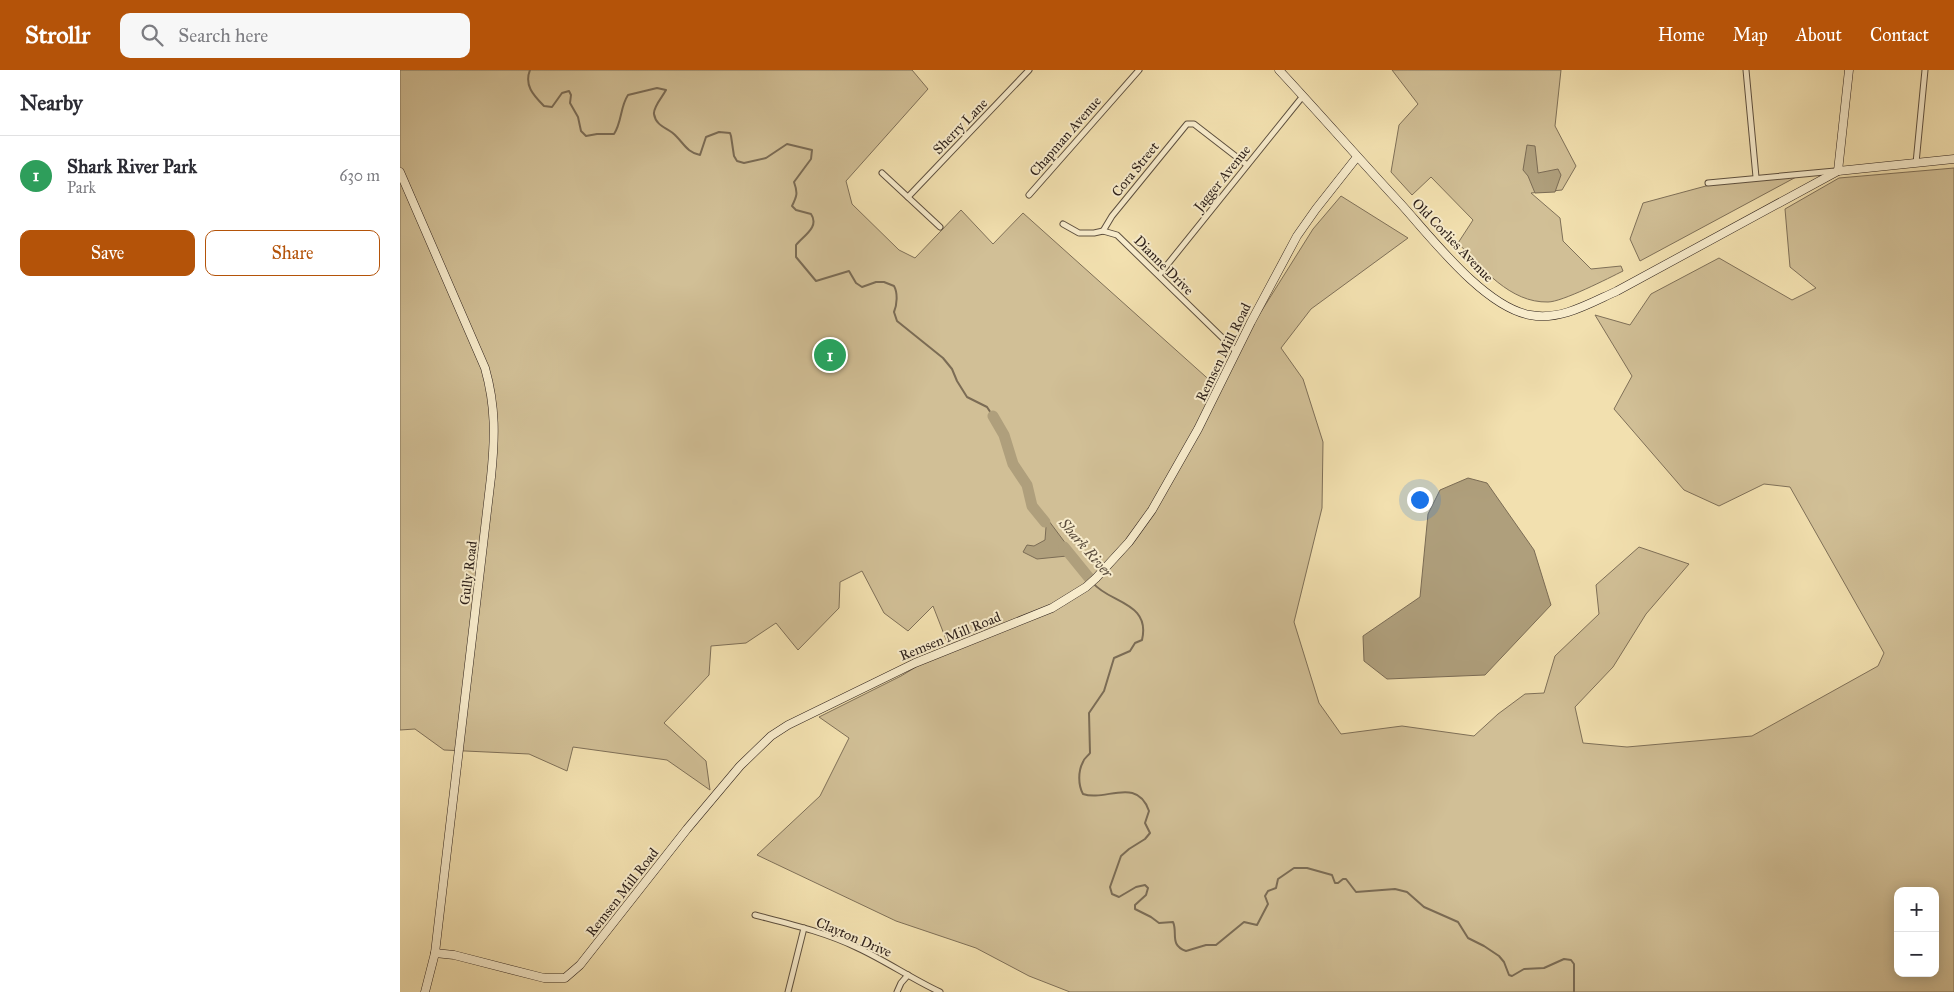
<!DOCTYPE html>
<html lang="en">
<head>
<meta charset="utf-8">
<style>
  :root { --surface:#fff; --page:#f7f7f7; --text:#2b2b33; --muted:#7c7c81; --line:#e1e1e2; --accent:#b45309 }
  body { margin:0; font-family:"IM FELL Great Primer",serif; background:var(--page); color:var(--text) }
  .controls { position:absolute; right:15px; bottom:15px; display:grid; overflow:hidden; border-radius:10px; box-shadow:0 2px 12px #0003 }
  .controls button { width:45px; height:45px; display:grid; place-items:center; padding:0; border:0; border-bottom:1px solid var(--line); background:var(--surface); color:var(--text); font:25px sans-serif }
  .you { position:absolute; left:1019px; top:429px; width:18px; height:18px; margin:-12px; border:4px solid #fff; border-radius:50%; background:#1a73e8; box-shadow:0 0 0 8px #1a73e833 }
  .badge { display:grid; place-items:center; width:32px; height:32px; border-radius:50%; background:var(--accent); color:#fff; font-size:16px; font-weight:700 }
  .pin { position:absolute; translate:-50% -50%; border:2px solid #fff; box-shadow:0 1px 5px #0006 }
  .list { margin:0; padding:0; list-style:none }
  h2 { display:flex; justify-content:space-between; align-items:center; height:65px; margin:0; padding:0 20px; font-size:21px }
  h2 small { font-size:16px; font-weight:400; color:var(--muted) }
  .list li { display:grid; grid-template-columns:32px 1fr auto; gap:15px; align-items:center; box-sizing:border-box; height:80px; padding:0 20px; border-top:1px solid var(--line) }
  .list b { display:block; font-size:19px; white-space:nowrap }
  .list p { margin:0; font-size:16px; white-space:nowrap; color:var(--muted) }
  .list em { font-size:16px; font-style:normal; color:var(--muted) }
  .actions { display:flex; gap:10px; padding:15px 20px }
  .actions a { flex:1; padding:11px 0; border:1px solid var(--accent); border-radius:10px; text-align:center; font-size:18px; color:var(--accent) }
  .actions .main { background:var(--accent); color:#fff }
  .icon { flex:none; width:28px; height:28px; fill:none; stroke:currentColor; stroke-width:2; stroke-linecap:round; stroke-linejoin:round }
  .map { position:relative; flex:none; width:1554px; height:922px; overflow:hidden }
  header { display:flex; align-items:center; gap:30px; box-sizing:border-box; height:70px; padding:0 25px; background:var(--accent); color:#fff }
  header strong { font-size:24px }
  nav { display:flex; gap:28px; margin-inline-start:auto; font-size:18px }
  .search { width:350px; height:45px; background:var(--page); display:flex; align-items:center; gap:12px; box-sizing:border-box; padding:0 18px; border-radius:10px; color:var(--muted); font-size:19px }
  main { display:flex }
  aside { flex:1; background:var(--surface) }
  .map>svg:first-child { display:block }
  .green { fill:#d1bf96; stroke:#7f7058; fill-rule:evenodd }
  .water { fill:#af9f7c; stroke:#7b6c55 }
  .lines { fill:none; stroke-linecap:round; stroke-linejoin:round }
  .stream { stroke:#7b6c55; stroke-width:2 }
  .river { stroke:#af9f7c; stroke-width:11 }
  .street-casing { stroke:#5e503f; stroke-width:7 }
  .secondary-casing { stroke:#2d201a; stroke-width:9 }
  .street { stroke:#f7ebcb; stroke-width:5 }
  .secondary { stroke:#f7ebcb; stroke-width:8 }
  .labels { text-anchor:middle; stroke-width:4; stroke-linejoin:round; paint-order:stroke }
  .street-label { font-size:14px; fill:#2d201a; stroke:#f7ebcb }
  .water-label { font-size:15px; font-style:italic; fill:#5a4c3c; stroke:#f7ebcb }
</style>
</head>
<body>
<header>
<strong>Strollr</strong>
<div class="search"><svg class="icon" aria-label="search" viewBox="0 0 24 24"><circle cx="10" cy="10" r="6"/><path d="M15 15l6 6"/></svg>Search here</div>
<nav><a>Home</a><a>Map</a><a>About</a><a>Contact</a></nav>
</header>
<main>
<aside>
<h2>Nearby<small></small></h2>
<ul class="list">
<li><span class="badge" style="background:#2e9e5b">1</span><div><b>Shark River Park</b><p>Park</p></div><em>630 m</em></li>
</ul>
<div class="actions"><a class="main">Save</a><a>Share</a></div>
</aside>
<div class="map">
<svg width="1554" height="922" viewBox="0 0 1554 922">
  <rect width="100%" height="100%" fill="#f2e0af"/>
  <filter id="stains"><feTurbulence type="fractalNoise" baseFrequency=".004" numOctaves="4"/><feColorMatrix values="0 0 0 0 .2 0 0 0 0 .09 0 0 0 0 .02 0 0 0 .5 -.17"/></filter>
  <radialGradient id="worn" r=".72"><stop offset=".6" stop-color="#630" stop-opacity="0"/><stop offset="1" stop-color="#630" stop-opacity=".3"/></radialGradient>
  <g class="green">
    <path d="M0,0H512L528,19L446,111L452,134L499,180L515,188L561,140L593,174L623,143L815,315L913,159L941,126L1008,168L911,239L881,278L903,309L923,372L922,438L894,552L919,633L941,664L1002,656L1074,666L1098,644L1125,624L1144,623L1155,586L1199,544L1196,515L1239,477L1289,494L1246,544L1213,597L1175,637L1183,673L1227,677L1352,666L1478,596L1484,583L1390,417L1364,414L1319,436L1284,420L1214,339L1232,306L1195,245L1230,255L1251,224L1319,188L1392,230L1416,218L1390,197L1385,139L1439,108L1554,98V922H670L629,906L576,878L496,851L357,785L420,726L449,668L419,647L501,606L549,577L533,536L508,561L484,543L462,501L440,512L439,538L398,580L376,553L346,573L311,576L309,605L264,653L306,691L310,720L267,690L173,677L167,701L129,684L44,680L15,659L0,660ZM1498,821H1535V903H1498Z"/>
    <path d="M992,0H1161L1155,56L1176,96L1162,120L1131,123L1160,148L1163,171L1191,199L1221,196L1223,201C1209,208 1162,232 1148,232C1110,233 1082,198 1058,173L1073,150L1031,107L1012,125L991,102L999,55L1018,34Z"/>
    <path d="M1398,106L1240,191L1230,169L1243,133L1317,113Z"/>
  </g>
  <g class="water">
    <path d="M1127,75L1135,76L1138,103L1158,99L1161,105L1155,122L1135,123L1128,106L1123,100Z"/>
    <path d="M1068,408L1087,413L1134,480L1151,535L1085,605L987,609L964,591L963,566L1020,527L1028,444L1040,420Z"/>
    <path d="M640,439L675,486L674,489L667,486L637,489L623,482L627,475L634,476L645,470L646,457L635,441Z"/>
  </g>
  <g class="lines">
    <g class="stream">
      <path d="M130,0C124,15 133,25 144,36L152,37L162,23L169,21L171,25L170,33L178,47L181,61L186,66L197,64H214C222,52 220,37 228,25L257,18L266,20C263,26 253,37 254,44C256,57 269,58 276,66C284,74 288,83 300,85L306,67L319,62L330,63L331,66L334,86L337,91L344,93L366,88L387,74L412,80L411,89L394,112C398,123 397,126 392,136L396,140L411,144C420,157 403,166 396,175V187L416,211L449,201L456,213L462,217L476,212H484L494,216C498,223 497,235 494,242L497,251L543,288L552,299L557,311L567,327L587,337L604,363L610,385L620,403L635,441"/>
      <path d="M693,513C709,533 751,532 742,570L735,573L730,581L714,588L704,621L689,643L690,683C688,686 684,688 683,692C678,701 678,715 683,724C705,732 737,706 749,741L745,753L750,763L745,769L729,779L721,786L710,817L712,824L719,827L736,817L745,815L748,818L746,825L735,835V839L751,847L759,853L773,852C778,863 769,875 786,881L806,875H816L844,852L857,855L868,834L865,826L868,821L876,818L878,809L894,798H907L932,805L935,813H938L943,809H946L956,822L995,819L1007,822L1024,837L1058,852L1068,868L1084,876L1099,886L1104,892L1109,905L1112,906L1124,899L1144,898L1164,889L1171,890L1174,894V922"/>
    </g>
    <g class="river">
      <path d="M593,346L604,365L613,394L627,415L632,436L645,452"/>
      <path d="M664,477L690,509"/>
    </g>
    <defs>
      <g id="street">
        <path d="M1346,0L1356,107"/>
        <path d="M1516,93L1525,0"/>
        <path d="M482,103L540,157"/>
        <path d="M1308,113L1435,101"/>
        <path d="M629,125L739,0"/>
        <path d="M508,127L629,0"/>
        <path d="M663,154L679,163H694L703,161L717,165L836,281"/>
        <path d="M703,161L712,146L787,54H794L847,95"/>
        <path d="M759,205L903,26"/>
        <path d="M355,845C390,854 425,862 458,878C486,891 512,909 540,922"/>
        <path d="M388,922L404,858"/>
        <path d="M497,922L501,913L508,905"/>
      </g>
      <g id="secondary">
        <path d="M879,0C920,44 959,89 1000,133C1031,167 1084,237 1130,245C1161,251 1190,233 1217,221L1438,101L1554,89"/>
        <path d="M1438,101L1449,0"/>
        <path d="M0,102L85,298C96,337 95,368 91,407L35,883L25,922"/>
        <path d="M35,883L54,885L144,908H165L180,895L287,759L340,696L371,666L388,655L515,593L652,538L686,517L696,508L729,472L752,440L798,359L851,252L897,166L916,139L957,87"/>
      </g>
    </defs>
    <use href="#street" class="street-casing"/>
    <use href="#secondary" class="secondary-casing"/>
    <use href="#street" class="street"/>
    <use href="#secondary" class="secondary"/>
  </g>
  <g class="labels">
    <g class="street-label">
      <text transform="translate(560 56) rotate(-46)" y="5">Sherry Lane</text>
      <text transform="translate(665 66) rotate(-49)" y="5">Chapman Avenue</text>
      <text transform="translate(735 99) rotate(-51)" y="5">Cora Street</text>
      <text transform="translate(822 108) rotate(-51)" y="5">Jagger Avenue</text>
      <text transform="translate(1053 170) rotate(46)" y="5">Old Corlies Avenue</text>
      <text transform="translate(764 195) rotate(45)" y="5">Dianne Drive</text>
      <text transform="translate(823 282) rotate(-64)" y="5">Remsen Mill Road</text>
      <text transform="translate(68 503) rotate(-83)" y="5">Gully Road</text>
      <text transform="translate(550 566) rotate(-22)" y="5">Remsen Mill Road</text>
      <text transform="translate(222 822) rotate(-52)" y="5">Remsen Mill Road</text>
      <text transform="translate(454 867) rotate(23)" y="5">Clayton Drive</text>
    </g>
    <g class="water-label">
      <text transform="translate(686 478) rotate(49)" y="5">Shark River</text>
    </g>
  </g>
  <rect width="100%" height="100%" filter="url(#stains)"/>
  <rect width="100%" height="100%" fill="url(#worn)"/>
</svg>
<div class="controls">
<button>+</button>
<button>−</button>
</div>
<div class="you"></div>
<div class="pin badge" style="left:430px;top:285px;background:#2e9e5b">1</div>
</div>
</main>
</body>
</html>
